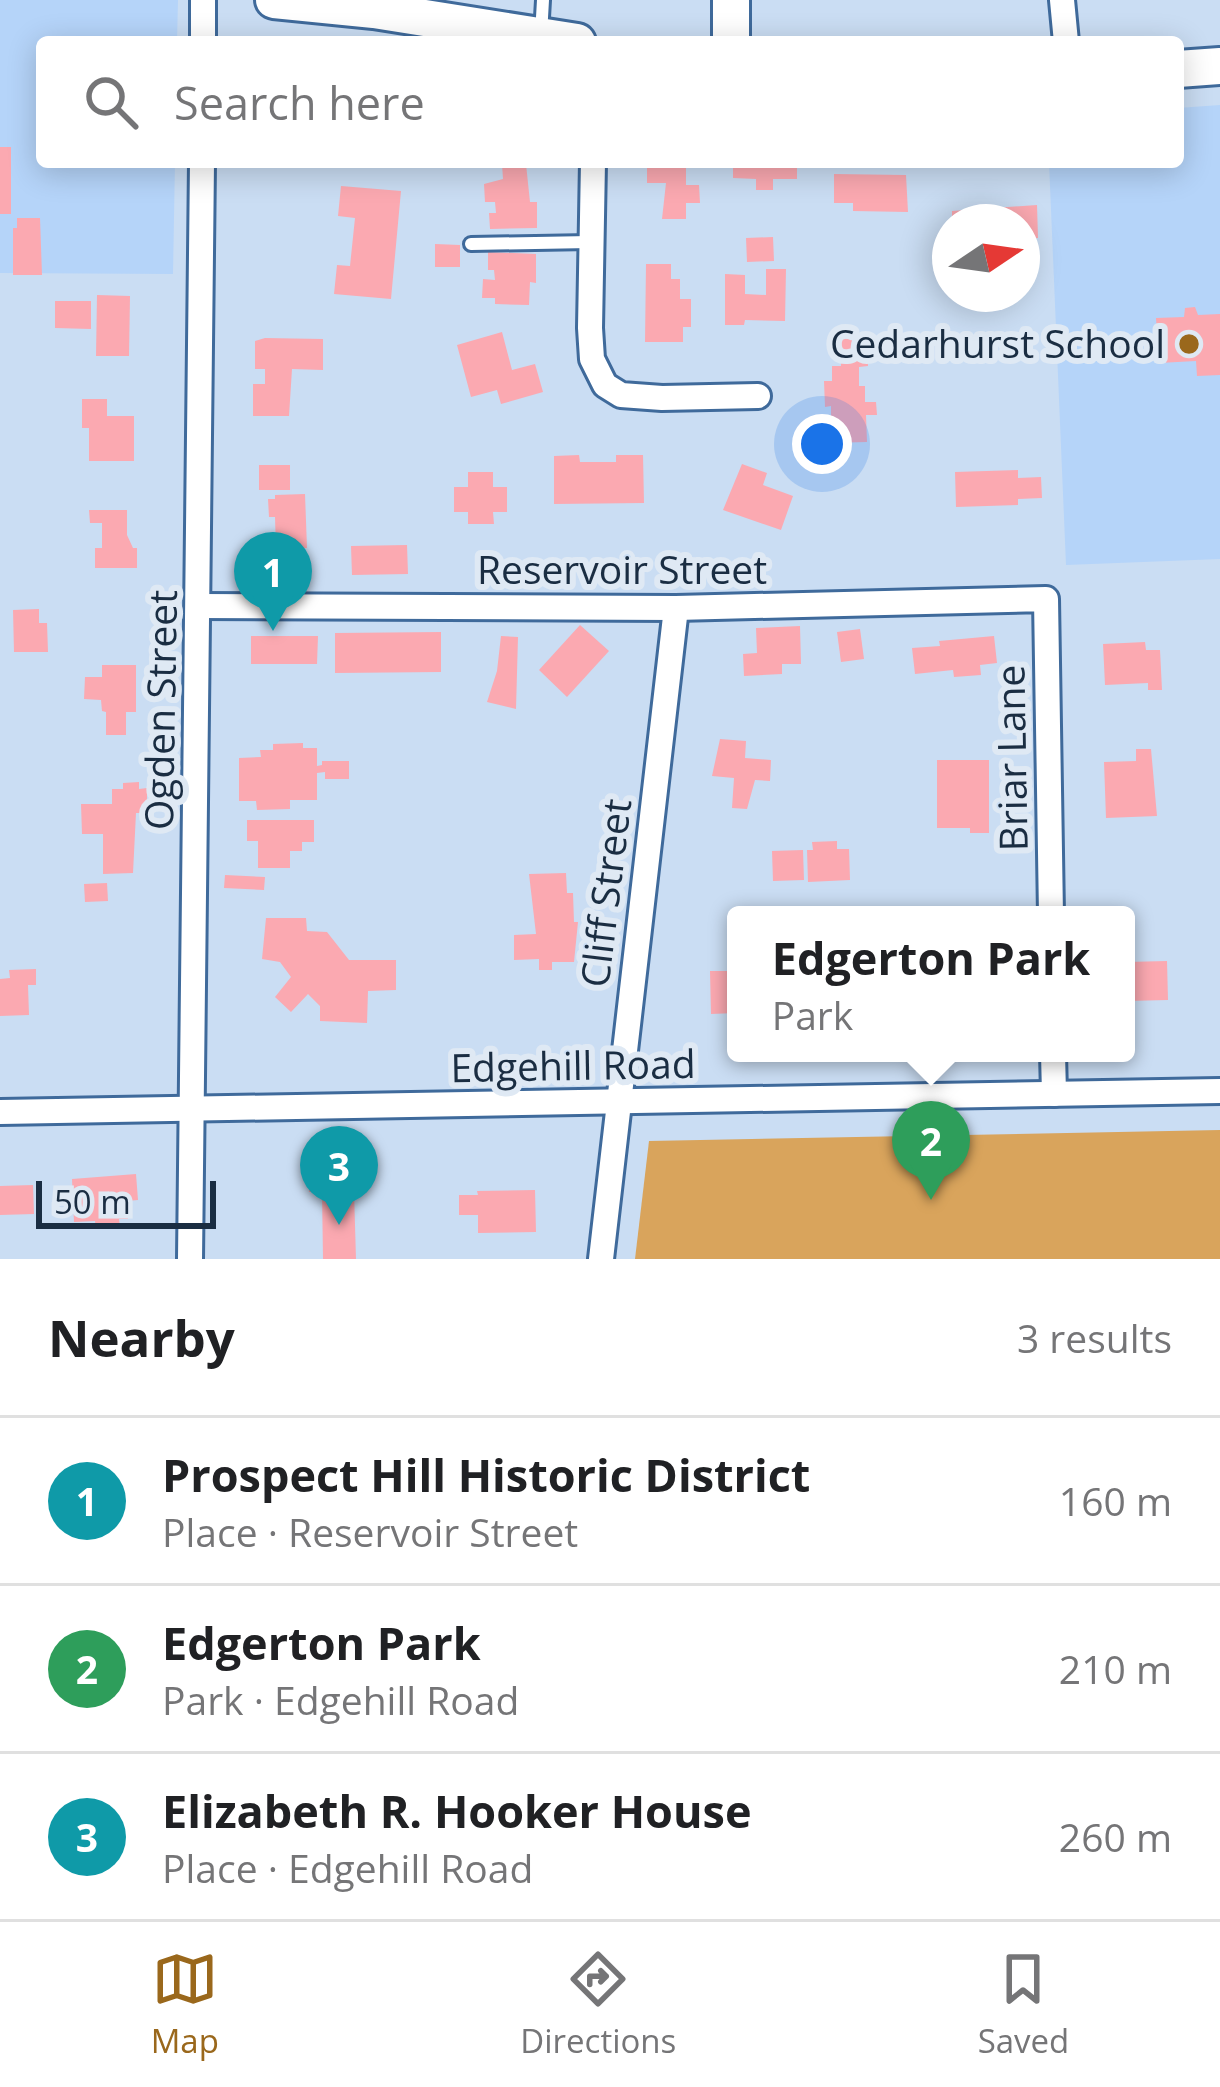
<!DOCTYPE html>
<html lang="en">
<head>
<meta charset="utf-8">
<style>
  :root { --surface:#fff; --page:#f2f2f2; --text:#202124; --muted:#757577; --line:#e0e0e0; --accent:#9a681c }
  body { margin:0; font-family:"Open Sans",sans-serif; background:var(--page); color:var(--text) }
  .compass { position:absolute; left:932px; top:204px; width:108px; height:108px; border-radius:50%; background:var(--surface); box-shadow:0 6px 30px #0003; rotate:77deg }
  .scale { position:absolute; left:36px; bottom:30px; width:180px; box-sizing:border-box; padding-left:12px; border:6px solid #1a2d42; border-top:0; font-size:33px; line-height:42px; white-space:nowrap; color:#1a2d42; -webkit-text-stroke:9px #dfe9f4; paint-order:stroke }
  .you { position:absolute; left:822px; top:444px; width:42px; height:42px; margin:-30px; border:9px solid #fff; border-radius:50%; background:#1a73e8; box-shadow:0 0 0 18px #1a73e833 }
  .badge { display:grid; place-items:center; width:78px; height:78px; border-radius:50%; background:var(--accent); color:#fff; font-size:39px; font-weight:700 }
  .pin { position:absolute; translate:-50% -99px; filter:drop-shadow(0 3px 6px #0008) }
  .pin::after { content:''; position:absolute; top:63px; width:42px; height:36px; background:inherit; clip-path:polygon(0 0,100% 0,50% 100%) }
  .popup { position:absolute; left:727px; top:906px; width:408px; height:156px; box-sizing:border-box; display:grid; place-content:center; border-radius:12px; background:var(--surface); filter:drop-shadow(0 3px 9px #0005); font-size:39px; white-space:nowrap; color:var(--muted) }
  .popup b { font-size:45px; color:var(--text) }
  .popup::after { content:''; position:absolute; left:50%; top:100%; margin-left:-24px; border:24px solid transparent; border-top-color:var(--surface) }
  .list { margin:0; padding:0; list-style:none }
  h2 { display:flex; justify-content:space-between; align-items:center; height:156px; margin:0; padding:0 48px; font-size:51px }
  h2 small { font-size:39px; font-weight:400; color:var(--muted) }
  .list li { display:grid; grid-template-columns:78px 1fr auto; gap:36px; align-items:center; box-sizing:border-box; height:168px; padding:0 48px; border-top:3px solid var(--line) }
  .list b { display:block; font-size:45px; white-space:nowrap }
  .list p { margin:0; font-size:39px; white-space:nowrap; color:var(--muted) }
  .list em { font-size:39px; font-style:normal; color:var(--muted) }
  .icon { flex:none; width:66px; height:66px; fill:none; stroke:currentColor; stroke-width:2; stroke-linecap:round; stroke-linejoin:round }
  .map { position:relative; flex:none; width:1220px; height:1259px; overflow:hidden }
  .search { position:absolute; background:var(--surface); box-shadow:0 6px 30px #0003; left:36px; right:36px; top:36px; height:132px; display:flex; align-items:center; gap:30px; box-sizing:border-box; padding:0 42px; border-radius:12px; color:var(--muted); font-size:45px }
  .sheet { height:660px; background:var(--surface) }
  nav { display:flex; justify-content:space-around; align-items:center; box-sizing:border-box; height:168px; border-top:3px solid var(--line); background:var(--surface); font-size:33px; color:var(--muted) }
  nav a { display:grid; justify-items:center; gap:6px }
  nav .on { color:var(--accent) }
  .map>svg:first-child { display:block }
  .built { fill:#b5d4f9 }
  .green { fill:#d9a45c }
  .building { fill:#fba9b1 }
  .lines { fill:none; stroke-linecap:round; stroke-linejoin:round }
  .service-casing { stroke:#3f6a9b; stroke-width:18 }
  .minor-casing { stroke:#3f6a9b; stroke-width:30 }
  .secondary-casing { stroke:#3f6a9b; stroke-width:42 }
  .service { stroke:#fff; stroke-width:12 }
  .minor { stroke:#fff; stroke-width:24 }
  .secondary { stroke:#fff; stroke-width:36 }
  .poi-dot { fill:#9a681c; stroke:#dfe9f4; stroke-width:4.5 }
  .labels { text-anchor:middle; stroke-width:12; stroke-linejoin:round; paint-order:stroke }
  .poi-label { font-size:39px; fill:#1a2d42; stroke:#dfe9f4; text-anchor:end }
  .street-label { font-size:39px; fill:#1a2d42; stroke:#dfe9f4 }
</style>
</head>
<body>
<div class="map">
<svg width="1220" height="1259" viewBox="0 0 1220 1259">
  <rect width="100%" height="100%" fill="#caddf3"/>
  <g class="built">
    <path d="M0,0H178L177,42H42V162H175L173,274L0,273Z"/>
    <path d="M1220,105V559L1066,565L1049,162H1178V108Z"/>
  </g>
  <path class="green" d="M1220,1130V1259H635L649,1141Z"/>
  <g class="building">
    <rect x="0" y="147" width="11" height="67"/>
    <path d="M647,162H686V185H699L700,203H686V219H662L666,183H647Z"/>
    <path d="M733,162H797V179H773V190H756V179L733,178Z"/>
    <path d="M502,164H526L530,202H537V228L490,229L489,213H496L495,202H485L484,184L503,179Z"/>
    <path d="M834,174L906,175L908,212L853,211V203H834Z"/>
    <path d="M341,186L401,191L391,299L334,294L337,265L350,266L355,218L338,216Z"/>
    <path d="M1037,205L1038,238L1022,239V222H952V211Z"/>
    <path d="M17,218H40L42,275H13V228H17Z"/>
    <path d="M773,237L774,261L747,262L746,238Z"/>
    <path d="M435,244L460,245V267H435Z"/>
    <path d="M488,252L536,254V283L530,282L529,305L495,304V298H482L483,279L495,280L494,270H488Z"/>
    <path d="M646,264H671V279H680V299H691V327H683V342H645Z"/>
    <path d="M766,269H786L785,321L745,320L744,325H725V274L745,275V294L766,295Z"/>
    <path d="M97,295L130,296L129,356H96Z"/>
    <path d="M55,301H91V329L55,328Z"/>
    <path d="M1195,307L1198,315L1220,314V375L1197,376L1196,361L1159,363L1156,318L1184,317L1185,308Z"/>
    <path d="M502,332L512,370L535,364L543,392L501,404L497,390L471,397L457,345Z"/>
    <path d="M265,338L323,339V370L292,369L289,416H253V384H265V369H255V341Z"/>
    <path d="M867,338L868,366L859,367V386H865V402H876L877,415H866L867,442L831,443V406L825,407L824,381H832V366H841L840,339Z"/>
    <path d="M82,399H107V416H134V461H89V428H82Z"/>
    <path d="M579,455L580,462H616V455H643L644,503L554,504V456Z"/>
    <path d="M742,464L767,473L763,485L793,496L781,530L723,510Z"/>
    <rect x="259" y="465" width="31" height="25"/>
    <path d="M1018,470V478L1041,477L1042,498L1018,499V505L956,507L955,472Z"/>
    <path d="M468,472H493V487H507V512H493L494,524H468V512H454V487H468Z"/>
    <path d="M305,494L307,548L276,549L275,517H269L268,499H275V495Z"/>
    <path d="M89,510H127V535L133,548H137V568H95V548H102V523H90Z"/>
    <path d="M407,545L408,574L352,575L351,546Z"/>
    <path d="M39,609V623H47L48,652H14L13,610Z"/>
    <path d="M580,625L609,651L567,697L539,670Z"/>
    <path d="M800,626L801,664H782V674L744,676L743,654L757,653L756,628Z"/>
    <path d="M860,629L864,659L841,662L837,632Z"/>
    <path d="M441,632V672L335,673V633Z"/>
    <path d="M251,636H318L317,664H251Z"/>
    <path d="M501,636L518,637L516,709L487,702L497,671Z"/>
    <path d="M994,636L997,663L980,665L981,675L954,677L953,670L915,674L912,648L940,646L939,641Z"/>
    <path d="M1145,642L1146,650H1160L1162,690H1148V683L1105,685L1103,644Z"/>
    <path d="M102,665H136V712H126V735H106V712L102,711L101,700L84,699L85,677H102Z"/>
    <path d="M720,739L746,741L745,758L771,760L770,781L755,780L747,809L732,808L734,778L712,776Z"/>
    <path d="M303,743V748H317V766L322,765V761H349V779H325V772L317,773V800H290V809L257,810L256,801H239V758L261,757L260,750H273V744Z"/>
    <path d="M1136,749H1151L1157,816L1106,818L1104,762L1136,761Z"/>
    <path d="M937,760H989V833H970V828H937Z"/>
    <path d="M139,782V789L147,788V813H136L133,873L103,874V834H82L81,804H112V789H123V783Z"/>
    <path d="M247,820H314V842H302V851H290V868H258V841H247Z"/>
    <path d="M837,841V849H849L850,880L808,882L807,850H813L812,842Z"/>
    <path d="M803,850L804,880L773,881L772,851Z"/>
    <path d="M566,873L567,893H573L574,922H578L574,962H552V970H539V959L514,960V935L536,934L529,874Z"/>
    <path d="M225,875L265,877L264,890L224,888Z"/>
    <path d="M107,883L108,901L85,902L84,884Z"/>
    <path d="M266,918H306L307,931L327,932L349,960H396V990L368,991L367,1023L320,1021V1006L308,994L291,1012L275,997L291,977L280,962L262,959Z"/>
    <path d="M732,958H736V1013L711,1014L710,971H732Z"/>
    <path d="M1167,961L1168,1000L1126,1001V962Z"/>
    <path d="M36,969V985H28L29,1015L0,1016V979L10,978L9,970Z"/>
    <path d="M361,1166V1191H354L356,1259H323L322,1192H309L308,1167Z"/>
    <path d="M136,1174L138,1200L127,1201L128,1219H119L120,1227L96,1229L95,1221L74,1222L72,1179Z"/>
    <path d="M33,1185L34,1214L0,1215V1186Z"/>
    <path d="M535,1190L536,1232L478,1233V1215H459V1195H478L477,1191Z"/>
  </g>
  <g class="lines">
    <defs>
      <g id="service">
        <path d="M541,35L543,0"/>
        <path d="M471,244L590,242"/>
      </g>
      <g id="minor">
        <path d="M1062,0L1066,42"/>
        <path d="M203,42V0"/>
        <path d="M593,162L590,328L592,359L605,385L621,395L662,398L758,396"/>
        <path d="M199,606L676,608L1046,599L1051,915"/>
        <path d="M1053,1053L1054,1094"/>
        <path d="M0,1112L1220,1091"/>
        <path d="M190,1259L202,162"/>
        <path d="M601,1259L676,608"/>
      </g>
      <g id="secondary">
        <path d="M274,0L374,10L577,42"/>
        <path d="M731,0V42"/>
        <path d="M1178,69L1220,66"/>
      </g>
    </defs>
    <use href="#service" class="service-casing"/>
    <use href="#minor" class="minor-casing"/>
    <use href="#secondary" class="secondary-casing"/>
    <use href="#service" class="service"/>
    <use href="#minor" class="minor"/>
    <use href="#secondary" class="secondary"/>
  </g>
  <circle class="poi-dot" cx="1189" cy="344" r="12"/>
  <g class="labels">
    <g class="poi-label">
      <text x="1165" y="358">Cedarhurst School</text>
    </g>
    <g class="street-label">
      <text x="622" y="584">Reservoir Street</text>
      <text transform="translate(161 710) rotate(-89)" y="14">Ogden Street</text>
      <text transform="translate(1012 758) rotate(-91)" y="14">Briar Lane</text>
      <text transform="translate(606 893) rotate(-83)" y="14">Cliff Street</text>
      <text transform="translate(573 1066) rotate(-1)" y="14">Edgehill Road</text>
    </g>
  </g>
</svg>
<svg class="compass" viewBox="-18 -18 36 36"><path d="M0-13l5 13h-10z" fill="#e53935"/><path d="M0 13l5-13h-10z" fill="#757577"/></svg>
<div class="scale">50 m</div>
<div class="you"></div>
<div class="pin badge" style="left:273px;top:631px;background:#0f9aa8">1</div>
<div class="pin badge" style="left:931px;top:1200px;background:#2e9e5b">2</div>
<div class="popup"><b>Edgerton Park</b>Park</div>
<div class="pin badge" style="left:339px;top:1225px;background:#0f9aa8">3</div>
<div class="search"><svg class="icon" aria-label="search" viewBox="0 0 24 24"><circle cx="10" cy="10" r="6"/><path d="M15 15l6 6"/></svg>Search here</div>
</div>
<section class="sheet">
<h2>Nearby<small>3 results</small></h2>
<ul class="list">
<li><span class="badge" style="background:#0f9aa8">1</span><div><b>Prospect Hill Historic District</b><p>Place · Reservoir Street</p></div><em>160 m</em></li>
<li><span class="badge" style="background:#2e9e5b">2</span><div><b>Edgerton Park</b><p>Park · Edgehill Road</p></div><em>210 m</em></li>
<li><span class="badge" style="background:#0f9aa8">3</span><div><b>Elizabeth R. Hooker House</b><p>Place · Edgehill Road</p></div><em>260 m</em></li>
</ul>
</section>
<nav>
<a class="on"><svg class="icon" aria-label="map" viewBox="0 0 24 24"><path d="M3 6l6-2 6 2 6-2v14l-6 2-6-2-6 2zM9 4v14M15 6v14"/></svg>Map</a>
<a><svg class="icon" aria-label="directions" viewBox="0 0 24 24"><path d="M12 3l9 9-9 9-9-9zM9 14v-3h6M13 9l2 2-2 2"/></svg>Directions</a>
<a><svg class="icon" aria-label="saved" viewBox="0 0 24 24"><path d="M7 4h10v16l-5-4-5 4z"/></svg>Saved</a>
</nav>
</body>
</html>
